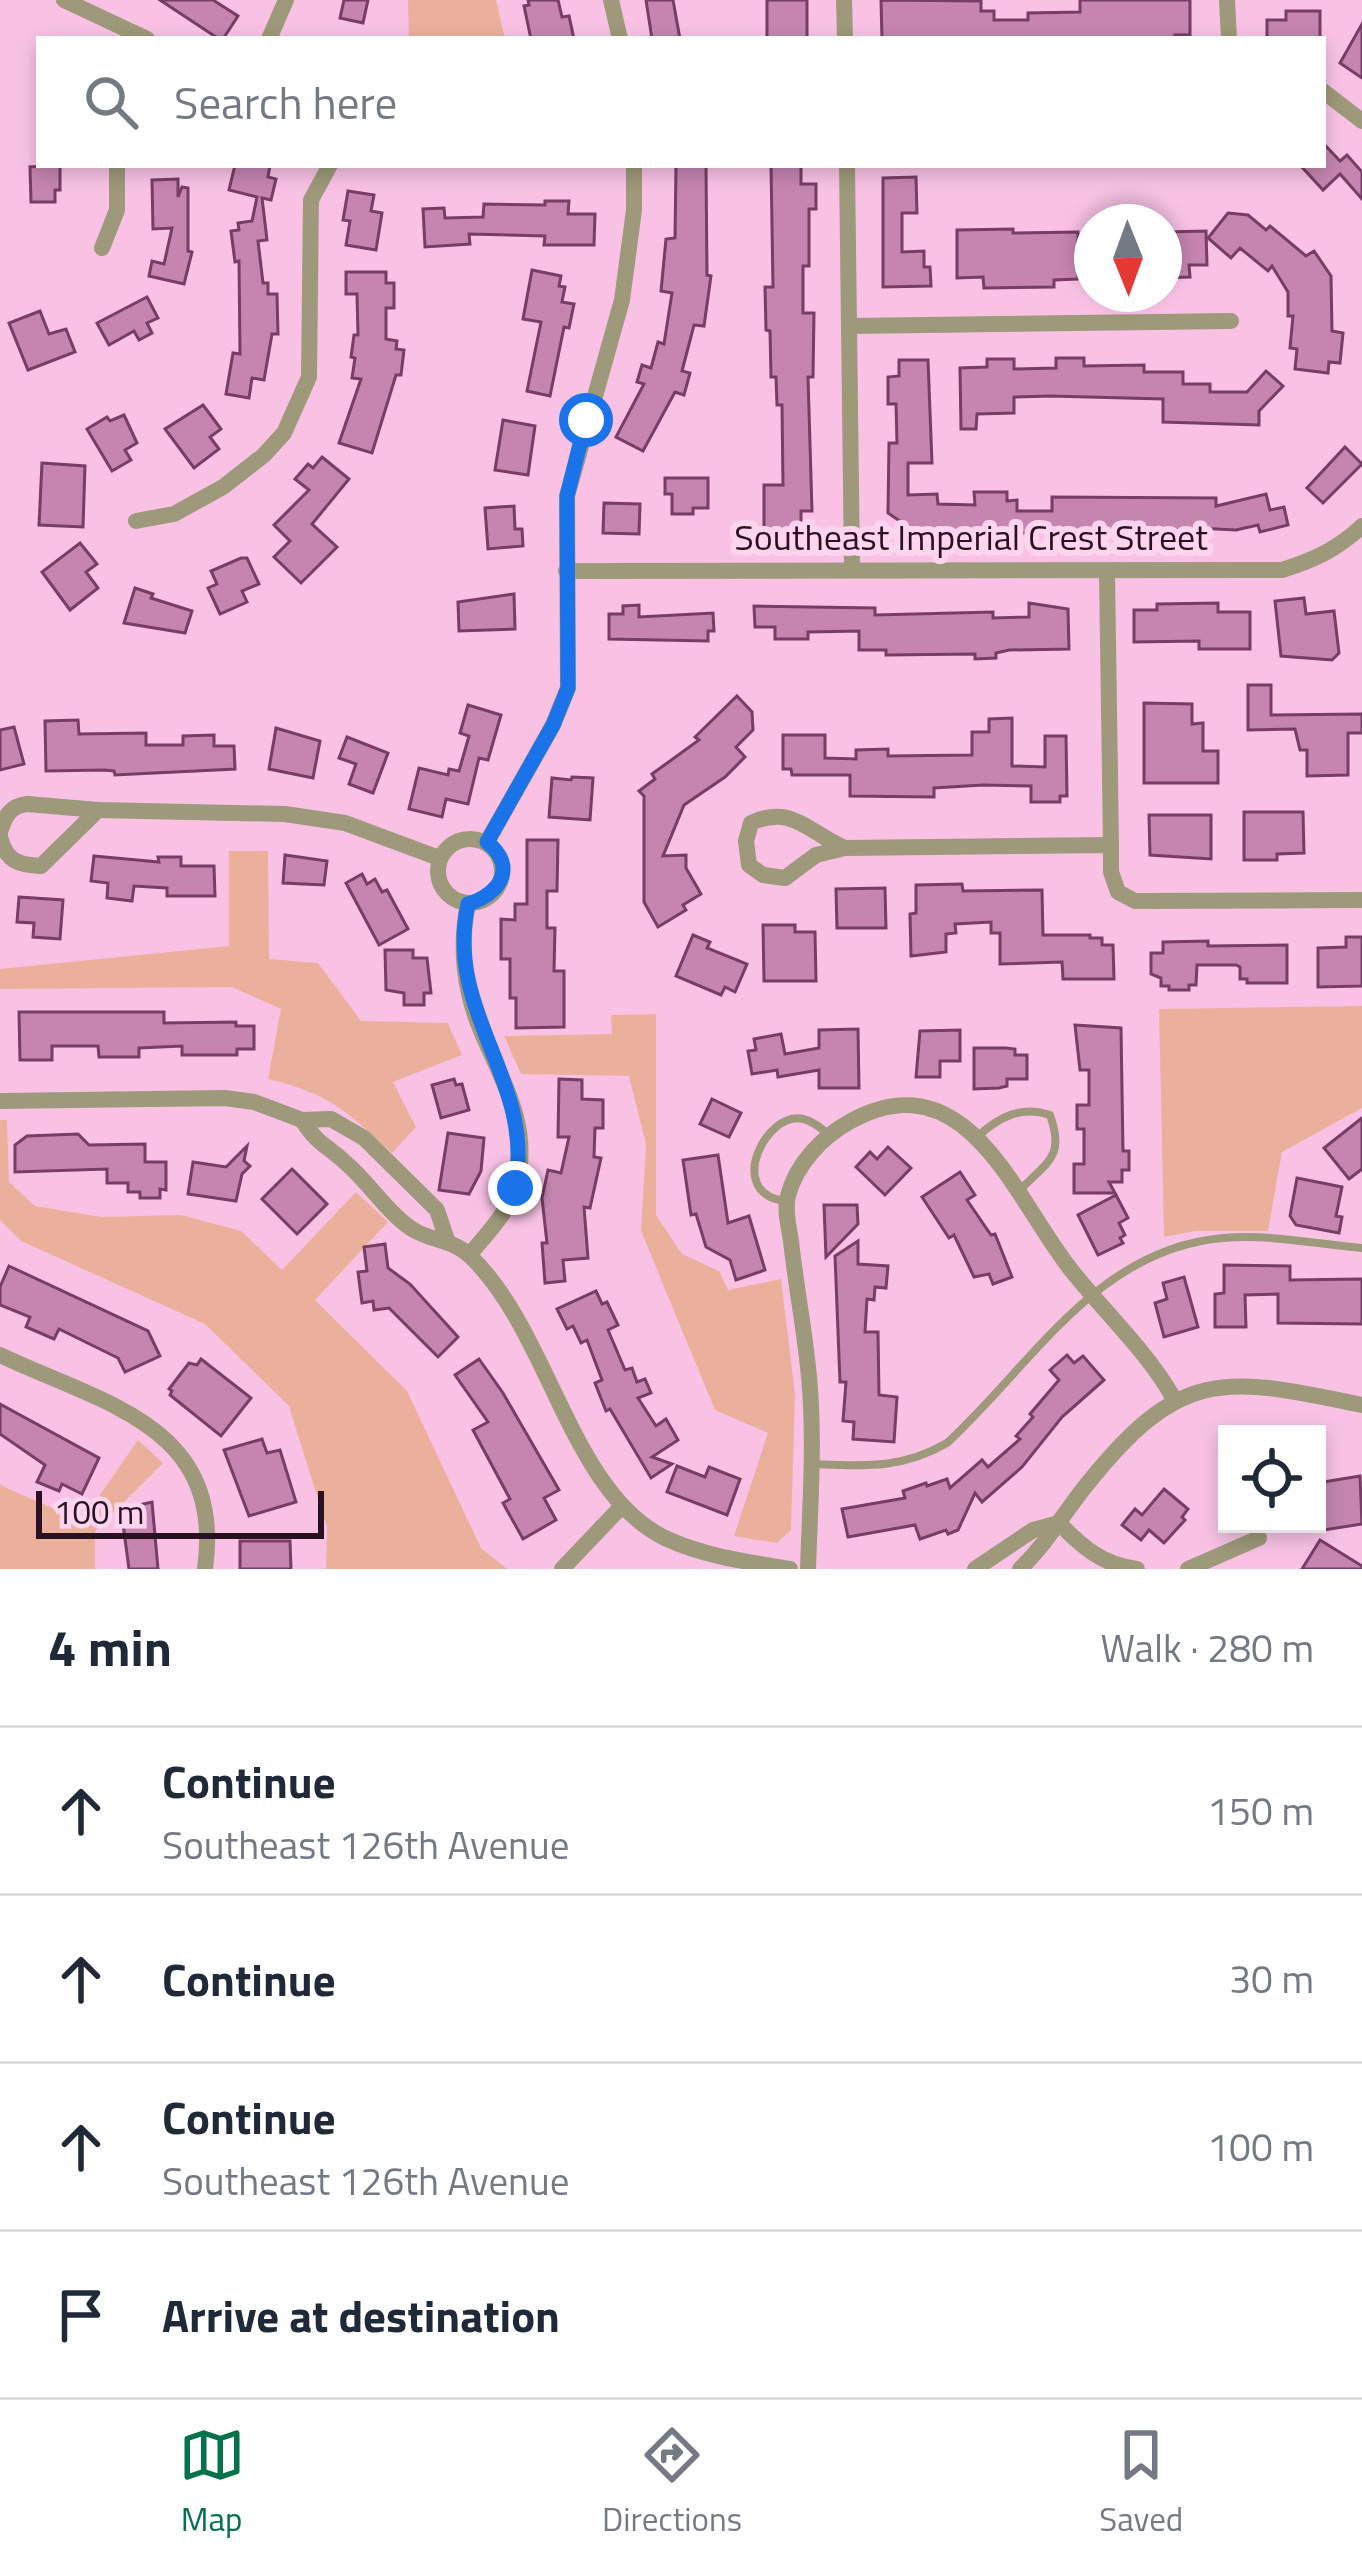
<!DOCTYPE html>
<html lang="en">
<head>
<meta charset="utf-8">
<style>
  :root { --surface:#fff; --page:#f2f2f3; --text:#1f2937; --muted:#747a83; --line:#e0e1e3; --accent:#05724a }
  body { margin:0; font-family:"Titillium Web",sans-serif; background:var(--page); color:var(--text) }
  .controls { position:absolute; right:36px; bottom:36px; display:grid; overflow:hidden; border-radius:0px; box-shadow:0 6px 18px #0003 }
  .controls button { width:108px; height:108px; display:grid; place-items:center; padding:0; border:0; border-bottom:3px solid var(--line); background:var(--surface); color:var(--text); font:60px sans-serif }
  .compass { position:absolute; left:1074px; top:204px; width:108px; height:108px; border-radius:50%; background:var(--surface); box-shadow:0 6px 18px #0003; rotate:179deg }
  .scale { position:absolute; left:36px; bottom:30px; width:288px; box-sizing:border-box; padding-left:12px; border:6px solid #291121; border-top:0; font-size:33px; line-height:42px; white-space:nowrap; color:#291121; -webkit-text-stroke:9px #fed4ee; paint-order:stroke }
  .stop { position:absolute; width:36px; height:36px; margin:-27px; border:9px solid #1a73e8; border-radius:50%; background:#fff }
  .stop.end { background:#1a73e8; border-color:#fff; box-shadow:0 3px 12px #0008 }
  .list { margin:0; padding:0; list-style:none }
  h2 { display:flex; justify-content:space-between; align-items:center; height:156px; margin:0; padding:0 48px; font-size:51px }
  h2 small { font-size:39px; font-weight:400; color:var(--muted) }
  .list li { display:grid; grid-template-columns:78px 1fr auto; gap:36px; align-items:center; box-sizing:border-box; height:168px; padding:0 48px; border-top:3px solid var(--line) }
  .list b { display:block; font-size:45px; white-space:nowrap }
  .list p { margin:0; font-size:39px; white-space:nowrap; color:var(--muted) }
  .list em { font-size:39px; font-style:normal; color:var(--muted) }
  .icon { flex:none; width:66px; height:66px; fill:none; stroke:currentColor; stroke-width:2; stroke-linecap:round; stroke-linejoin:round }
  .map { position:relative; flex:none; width:1362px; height:1569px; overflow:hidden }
  .search { position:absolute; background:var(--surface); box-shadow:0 6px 18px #0003; left:36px; right:36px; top:36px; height:132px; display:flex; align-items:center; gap:30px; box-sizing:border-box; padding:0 42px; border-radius:0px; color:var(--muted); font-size:45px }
  .sheet { height:828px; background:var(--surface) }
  nav { display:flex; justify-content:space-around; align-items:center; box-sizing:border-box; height:168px; border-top:3px solid var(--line); background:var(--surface); font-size:33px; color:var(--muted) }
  nav a { display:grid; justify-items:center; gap:6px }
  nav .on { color:var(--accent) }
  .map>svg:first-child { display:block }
  .green { fill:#ebb09c }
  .building { fill:#c585af; stroke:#773d64; stroke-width:3 }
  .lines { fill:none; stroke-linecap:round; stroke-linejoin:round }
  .lane { stroke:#9d997a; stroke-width:8 }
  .street { stroke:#9d997a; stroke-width:16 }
  .route { stroke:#1a73e8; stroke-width:15 }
  .labels { text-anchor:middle; stroke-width:12; stroke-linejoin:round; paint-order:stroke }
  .street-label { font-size:36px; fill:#291121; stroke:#fed4ee }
</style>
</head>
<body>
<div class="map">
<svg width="1362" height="1569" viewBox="0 0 1362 1569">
  <rect width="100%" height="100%" fill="#f9c2e5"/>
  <g class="green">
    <path d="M408,0H496L505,39H409Z"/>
    <path d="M229,851H268L269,959L318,963L361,1021L448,1023L462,1055L393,1082L416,1127L392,1153C347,1111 330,1094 268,1079L281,1009L232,987L0,989V969L229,946Z"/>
    <path d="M1362,1006V1108L1282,1152L1268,1231H1195L1164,1237L1159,1009Z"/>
    <path d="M656,1014V1215L682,1254L719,1271L728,1290L781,1279L795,1394L791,1530L777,1543L734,1536L768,1433L715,1410L641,1231L646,1144L629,1076L521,1074L504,1036L612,1034L611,1015Z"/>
    <path d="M0,1120H7L9,1182L35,1206L101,1217L181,1215L241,1231L282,1270L356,1192L388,1222L315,1300L407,1391L481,1548L507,1569H326L327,1528L289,1406L205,1324L21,1241L0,1220Z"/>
    <path d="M138,1440L163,1463L95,1531V1569H0V1485L82,1521Z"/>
  </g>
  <g class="building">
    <path d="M160,0H213L238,16L223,39H219Z"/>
    <path d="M344,0H368L363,23L340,18Z"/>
    <path d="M528,0H558L562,17L569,16L574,39H531L524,6L529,5Z"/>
    <path d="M646,0H673L680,39H652Z"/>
    <rect x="767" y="0" width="40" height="39"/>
    <path d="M881,0L981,1V11H994V20H1028V13L1080,12V0H1190V35H1175V39H882Z"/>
    <path d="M1286,11H1320V39H1267V20H1286Z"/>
    <path d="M1362,24V78L1340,63Z"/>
    <path d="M1323,143L1340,161L1347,155L1362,172V199L1340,174L1323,190L1300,165H1323Z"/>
    <path d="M60,165V190H55V202H31L30,167Z"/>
    <path d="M235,165H270L268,177L276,179L271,200L262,198L267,240L258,241L263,283H268V294H277L278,334H272L264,380L252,378L249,398L226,394L233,353L240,354L239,261L235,262L231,231L239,230L238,223L252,221L257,197L229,190Z"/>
    <path d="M676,165H706L707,275L711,276L704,326L694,325L682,371L690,373L684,395L675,392L643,451L616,437L644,384L637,382L642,365L651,368L658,342L664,344L672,293L661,291L666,239L675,238Z"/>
    <path d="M771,165H801V184H816V209H809V266H803V313H814L813,377H808L812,511H801V533H764V485H783L782,405H777L776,377H771L770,331L766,330L765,287H773Z"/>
    <path d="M916,177L917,213H902V252L924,251V267H930L931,286L883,287V178Z"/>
    <path d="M178,179V197L182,187L188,188V251L192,252L184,284L149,276L152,261L164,264L172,228L153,229L152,180Z"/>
    <path d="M348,191L374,195L371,211L382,213L376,250L346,245L350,221L343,220Z"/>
    <path d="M545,201H569L568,214H595L594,245H544L545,236L469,234L470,244L425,247L423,209L444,208L445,218L483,217L484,204L545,205Z"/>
    <path d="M1228,213L1248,215L1266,230L1270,226L1306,256L1314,251L1331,276L1332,331L1343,333L1340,363L1329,362L1328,373L1295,369L1297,349L1290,348L1293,316H1288V292L1272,266L1268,271L1240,248L1231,258L1208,238Z"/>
    <path d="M1013,229V233L1078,232V250H1092V269H1078V279L1054,280V287L984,288L983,277L957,278V230Z"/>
    <path d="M1206,231L1207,265H1189L1190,277L1164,278V232Z"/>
    <path d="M532,270L561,276L559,286L565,287L562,302L574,304L569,328L564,327L550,396L527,391L541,322L523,319Z"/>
    <path d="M346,272H386V283H394V308H386V339L397,341L396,349L404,350L401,375H396L372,453L339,443L361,379L352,378L355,358L351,357L354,335H358L357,294H346Z"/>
    <path d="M147,297L158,318L147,323L152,333L139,340L134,331L109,345L97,323Z"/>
    <path d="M40,311L49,334L66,329L75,352L28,370L9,323Z"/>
    <path d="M1056,358H1084V366L1144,365V372H1183V384H1210V392H1247L1266,371L1283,386L1259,411V425L1163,422V399L1050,396L1014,397V413L977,414L976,429H961L960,368L987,367V359H1014V369L1056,368Z"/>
    <path d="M899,360H928L932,463H908V495L937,494L938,504L975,505L974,492H1007V501L1017,500V511H1052V497L1216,498V506L1266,494L1270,510L1284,507L1288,525L1260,532L1258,525L1236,530L1196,528L1146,533H1008V537L910,539V528L888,513L889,443H897L896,404H888V377L899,376Z"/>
    <path d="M203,405L221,429L210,437L219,449L194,468L165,429Z"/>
    <path d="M124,415L137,443L125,450L131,460L112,471L87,429L107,417L110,421Z"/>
    <path d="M503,420L535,426L528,475L495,470Z"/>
    <path d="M1345,447L1362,464L1323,503L1307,488Z"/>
    <path d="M322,457L349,479L312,524L337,547L301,583L274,557L290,541L274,525L309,490L295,479L308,464L313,468Z"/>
    <path d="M42,463L85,466L83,527L39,525Z"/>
    <path d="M665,478H708V508H693V514H672V494H665Z"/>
    <path d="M604,503L640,504L639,534L603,533Z"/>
    <path d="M514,506L515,529H522L523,546L488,549L485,508Z"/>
    <path d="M80,543L97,564L86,572L98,588L70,610L42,572Z"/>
    <path d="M241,558H247L259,584L242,591L247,602L220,614L208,588L217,584L211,571Z"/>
    <path d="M135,588L153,594L151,598L192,611L185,633L124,623Z"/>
    <path d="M514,594L515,629L459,631L458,602Z"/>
    <path d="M1304,598L1306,614L1334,611L1339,653L1332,660L1281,656L1275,601Z"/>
    <path d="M1029,603L1068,609L1069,649L1009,650L996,653V658L975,659V654L886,655V650H859V631L808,632V639H775V627H755L754,606L875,608V615L993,612V618L1029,617Z"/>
    <path d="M1218,603V612H1250V649H1199V641L1134,642V610H1157V604Z"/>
    <path d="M639,605V617L713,613L714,631H708V641L609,639V614H623V606Z"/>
    <path d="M1248,685H1271V715L1362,714V733H1348V775L1307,776V750H1300L1295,729L1248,730Z"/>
    <path d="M737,696L752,712L753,730L736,747L745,757L725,777L684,805L663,856L686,855V868L701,894L683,905L686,910L658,927L644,902V796L639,791L655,779L652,774L699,740L695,737Z"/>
    <path d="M1144,703L1192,704V724L1203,723V751H1218V783H1144Z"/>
    <path d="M468,705L501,715L488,760L479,758L468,804L446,799L442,817L409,809L419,768L448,775L449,769L459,771L469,736L460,733Z"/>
    <path d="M1012,718V766L1045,767V736H1066L1067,796H1060V802H1031V786L983,785L934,788V797L850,796V775H792L791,769H783V735H825V758L856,759V750L888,749V756L972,755V732H989V719Z"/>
    <path d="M78,720L79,734L146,733V745H183V736L214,735V746H234L235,769L115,775L114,771L104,770L46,771L45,721Z"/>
    <path d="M14,727L24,764L0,770V730Z"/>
    <path d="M276,728L320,741L313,778L269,769Z"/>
    <path d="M347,737L388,753L373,793L349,784L356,764L339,758Z"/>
    <path d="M572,777L593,778L590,820L549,817L552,778L571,780Z"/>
    <path d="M1244,812H1303L1304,853L1277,854V860H1244Z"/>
    <path d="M1149,815H1211V859L1150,855Z"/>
    <path d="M527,840H558L557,891H547V928H555L554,971H564V1027L516,1028V998H510V959H501V919L515,920V904H527Z"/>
    <path d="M285,855L327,861L324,885L283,883Z"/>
    <path d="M94,856L159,862L158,857H181V866H214L215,896H167V888L134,886L132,901L107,898L108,883L91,881Z"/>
    <path d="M362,874L367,884L375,879L382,892L387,890L408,929L379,945L346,883Z"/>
    <path d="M962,884L963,891L1042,890L1043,935H1090V938H1102V945H1113L1114,979H1063L1062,962L1000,964V933H991V922L955,924L956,933L946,934V952L911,956L910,914L916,913V885Z"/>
    <path d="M885,888L886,928H837L836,889Z"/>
    <path d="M19,897L63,900L60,939L33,937L34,923L17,922Z"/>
    <path d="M763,925H795V932H815L816,981H764Z"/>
    <path d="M693,935L710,942L707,948L747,964L735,992L725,987L721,995L676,976Z"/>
    <path d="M1346,937H1362V986L1318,987V948L1346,947Z"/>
    <path d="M1208,941V946L1287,945V983H1247V979H1240V967L1236,965H1197L1196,985H1189V990H1169V986H1161V978L1151,974V953H1163V942Z"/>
    <path d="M385,950H413V958H427L431,993H424V1005H404V993L386,990Z"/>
    <path d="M19,1012H164V1023L236,1022V1026H254V1049H237V1055H182V1046L139,1048V1057H99L98,1046H52V1060H20Z"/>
    <path d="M1075,1025L1121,1028L1123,1151H1129V1170H1122V1182H1109L1115,1193H1074V1164H1084V1129H1077V1105H1089V1070H1080Z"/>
    <path d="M858,1029L859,1088H819V1070L778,1077L777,1070L752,1074L748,1051L756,1050L754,1039L781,1034L785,1054L819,1048V1030Z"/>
    <path d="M960,1030V1061H940V1077H916L920,1031Z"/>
    <path d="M974,1048H1006L1015,1049V1055H1027V1079H1007V1086L999,1088L974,1089Z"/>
    <path d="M454,1079L456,1085L462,1084L469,1110L441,1118L432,1085Z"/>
    <path d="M559,1079L582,1080V1099L603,1100V1128H595L594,1157L601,1158L590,1208L584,1207L588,1258L563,1260L565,1281L545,1283L542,1243H547L542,1198L548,1170L561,1173L569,1137H558Z"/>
    <path d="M712,1099L741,1113L729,1137L700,1124Z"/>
    <path d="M1362,1118V1169L1349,1179L1324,1148Z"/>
    <path d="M448,1133L484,1138L481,1171L469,1194L439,1190Z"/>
    <path d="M78,1134L89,1145L145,1144V1162H166V1190L160,1189V1198H140V1192H128V1183H107V1169L15,1172V1145L27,1136Z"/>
    <path d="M247,1146L244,1161L250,1166L242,1174L236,1201L188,1194L193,1162L226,1167Z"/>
    <path d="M888,1147L911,1168L885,1195L856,1167L870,1152L877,1159Z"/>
    <path d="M718,1155L728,1223L749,1216L765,1270L736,1280L730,1260L706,1247L696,1214L691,1215L683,1160Z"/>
    <path d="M292,1169L327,1204L297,1234L262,1199Z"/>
    <path d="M960,1172L975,1195L967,1200L991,1235L995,1234L1012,1277L993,1284L989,1274L974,1277L954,1235L949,1238L922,1197Z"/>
    <path d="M1297,1178L1342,1187L1336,1216L1342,1217L1339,1233L1296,1225L1290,1216Z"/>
    <path d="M1116,1195L1128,1218L1119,1223L1125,1235L1120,1238L1123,1243L1098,1255L1078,1215Z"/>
    <path d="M824,1205H857L858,1224L826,1257Z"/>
    <path d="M858,1241V1264L888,1266L886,1288L875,1287L874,1300L867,1299L865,1332H878L879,1395L897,1397L894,1442L853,1439L854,1422L843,1421L846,1382H840L835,1256Z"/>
    <path d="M385,1244L388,1268L410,1284L458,1337L438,1357L389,1308L374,1310L373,1301L362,1303L358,1272L367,1271L364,1247Z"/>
    <path d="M1224,1265L1290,1266V1280L1362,1279V1324L1278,1323V1294L1245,1295L1246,1327H1215V1294L1224,1293Z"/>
    <path d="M9,1266L148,1331L160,1356L125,1372L118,1358L59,1329L54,1339L26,1327L30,1317L0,1305V1287Z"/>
    <path d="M1184,1277L1198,1327L1164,1337L1155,1303L1167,1299L1163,1283Z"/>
    <path d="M596,1291L602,1304L607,1302L618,1325L608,1330L625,1370L632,1368L637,1382L645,1379L651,1393L638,1398L656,1426L666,1419L678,1440L652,1457L672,1464L651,1478L610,1409L606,1411L595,1383L602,1380L587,1340L581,1343L573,1326L567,1329L557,1309Z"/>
    <path d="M1067,1355L1074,1363L1083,1356L1104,1380L1062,1417L1022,1467L982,1502L975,1493L958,1530L948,1534L946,1530L920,1539L915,1525L848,1537L842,1509L905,1498L903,1491L926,1483L927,1486L947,1479L950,1488L982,1460L988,1467L1020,1439L1016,1436L1033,1417L1030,1414L1059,1380L1050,1370Z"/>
    <path d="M201,1359L251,1398L221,1436L170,1395L172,1391L169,1389L189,1363L197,1365Z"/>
    <path d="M479,1359L503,1393L559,1490L544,1498L556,1520L523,1539L503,1503L510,1499L473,1430L488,1422L455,1375Z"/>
    <path d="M0,1404L99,1458L82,1494L62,1484L59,1491L37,1482L45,1465L0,1434Z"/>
    <path d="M262,1439L267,1453L280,1450L296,1502L249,1516L224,1450Z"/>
    <path d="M677,1466L705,1477L709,1467L740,1479L727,1515L667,1492Z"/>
    <path d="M1360,1476L1362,1524L1317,1531V1483Z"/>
    <path d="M1164,1489L1188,1509L1182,1517L1185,1520L1164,1543L1149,1530L1141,1540L1122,1525L1135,1509L1142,1515Z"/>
    <path d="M152,1502L158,1569H129L121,1509Z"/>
    <path d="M1320,1540L1362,1566V1569H1302Z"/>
    <path d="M240,1541H290L291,1569H240Z"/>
  </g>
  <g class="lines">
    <g class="lane">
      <path d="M978,1136C999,1117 1022,1105 1050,1115C1065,1157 1048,1161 1020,1190"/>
      <path d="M785,1201C724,1193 767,1110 803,1119C813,1121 821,1128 828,1134"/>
      <path d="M811,1464C863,1466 900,1470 947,1443C1032,1365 1096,1249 1223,1238C1269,1234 1317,1244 1362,1248"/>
    </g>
    <g class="street">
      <path d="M64,0L147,39"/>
      <path d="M611,0L620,39"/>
      <path d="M844,0L845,39"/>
      <path d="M1227,0L1229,39"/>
      <path d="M269,39L286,0"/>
      <path d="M1323,91L1362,121"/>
      <path d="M847,165L852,568"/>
      <path d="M102,248L117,210V165"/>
      <path d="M850,326L1231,321"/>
      <path d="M136,521L174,514L223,487L264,455L284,433L309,377L311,200L330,165"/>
      <path d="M566,571L1282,570C1314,560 1338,549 1362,526"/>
      <path d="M1107,572L1111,845"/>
      <path d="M0,832C5,816 10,806 27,804L98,810L285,814L345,823L439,858"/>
      <path d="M0,837C6,861 18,865 41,866L98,810"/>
      <circle cx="470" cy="871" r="32"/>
      <path d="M487,842L553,725L568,688L567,496L622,300L634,210V165"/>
      <path d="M845,848C808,832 792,804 751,823L746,841L749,865L763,875L785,878L816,855L845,848L1111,845V872L1118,892L1135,901L1362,900"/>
      <path d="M468,904C459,947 464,992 482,1033C503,1083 532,1128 516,1185C508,1213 487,1234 469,1255"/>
      <path d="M0,1101L225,1098L254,1102L302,1120L331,1119L364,1138L437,1210L447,1240"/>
      <path d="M302,1120C319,1146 326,1144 347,1164C369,1183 387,1212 412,1229C430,1241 452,1239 469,1255C550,1331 569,1491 665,1538C703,1556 748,1562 790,1569"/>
      <path d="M0,1355C102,1404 225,1424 205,1569"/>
      <path d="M1059,1523C1082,1547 1103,1565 1137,1569"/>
      <path d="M562,1569L621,1507"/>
      <path d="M808,1569C810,1506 815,1440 809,1377C805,1332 796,1287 791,1241C789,1227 784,1210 788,1196C796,1164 823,1136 851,1121C968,1057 1016,1202 1072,1271C1106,1314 1147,1351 1174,1399"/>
      <path d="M975,1569L1033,1530L1059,1523"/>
      <path d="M1020,1569C1046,1544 1062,1516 1084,1488C1179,1368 1221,1375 1362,1405"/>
      <path d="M1188,1569L1259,1538"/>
    </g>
  </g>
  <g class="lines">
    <path class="route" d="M515,1188C536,1079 444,1015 468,904C500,894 518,867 487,842L553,725L568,688L567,496L586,420"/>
  </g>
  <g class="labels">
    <g class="street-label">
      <text x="971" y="550">Southeast Imperial Crest Street</text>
    </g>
  </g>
</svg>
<div class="controls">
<button><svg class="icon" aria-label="locate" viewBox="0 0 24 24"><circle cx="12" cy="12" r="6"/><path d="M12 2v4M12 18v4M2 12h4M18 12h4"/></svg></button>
</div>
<svg class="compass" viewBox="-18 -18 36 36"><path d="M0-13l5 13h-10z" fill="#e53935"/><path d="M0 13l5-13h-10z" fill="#747a83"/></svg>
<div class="scale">100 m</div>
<div class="stop" style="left:586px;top:420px"></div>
<div class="stop end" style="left:515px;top:1188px"></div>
<div class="search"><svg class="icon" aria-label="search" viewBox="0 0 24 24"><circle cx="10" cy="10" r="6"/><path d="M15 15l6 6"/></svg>Search here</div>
</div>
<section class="sheet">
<h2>4 min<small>Walk · 280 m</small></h2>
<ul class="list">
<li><svg class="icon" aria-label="ahead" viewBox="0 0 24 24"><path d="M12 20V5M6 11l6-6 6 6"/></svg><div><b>Continue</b><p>Southeast 126th Avenue</p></div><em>150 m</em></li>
<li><svg class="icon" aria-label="ahead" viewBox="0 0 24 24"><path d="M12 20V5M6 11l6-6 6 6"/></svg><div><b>Continue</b></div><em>30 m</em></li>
<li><svg class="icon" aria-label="ahead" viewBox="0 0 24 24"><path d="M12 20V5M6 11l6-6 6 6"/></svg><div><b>Continue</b><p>Southeast 126th Avenue</p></div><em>100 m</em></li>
<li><svg class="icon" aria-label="arrive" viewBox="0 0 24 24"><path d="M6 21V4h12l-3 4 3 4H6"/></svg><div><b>Arrive at destination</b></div></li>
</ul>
</section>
<nav>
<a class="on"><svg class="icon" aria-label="map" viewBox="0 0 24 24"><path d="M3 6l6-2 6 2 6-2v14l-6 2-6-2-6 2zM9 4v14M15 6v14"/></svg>Map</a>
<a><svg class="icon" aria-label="directions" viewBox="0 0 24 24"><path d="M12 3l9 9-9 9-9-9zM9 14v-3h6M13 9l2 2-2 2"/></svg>Directions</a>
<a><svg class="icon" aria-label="saved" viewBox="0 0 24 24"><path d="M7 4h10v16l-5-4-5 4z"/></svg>Saved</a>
</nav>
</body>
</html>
